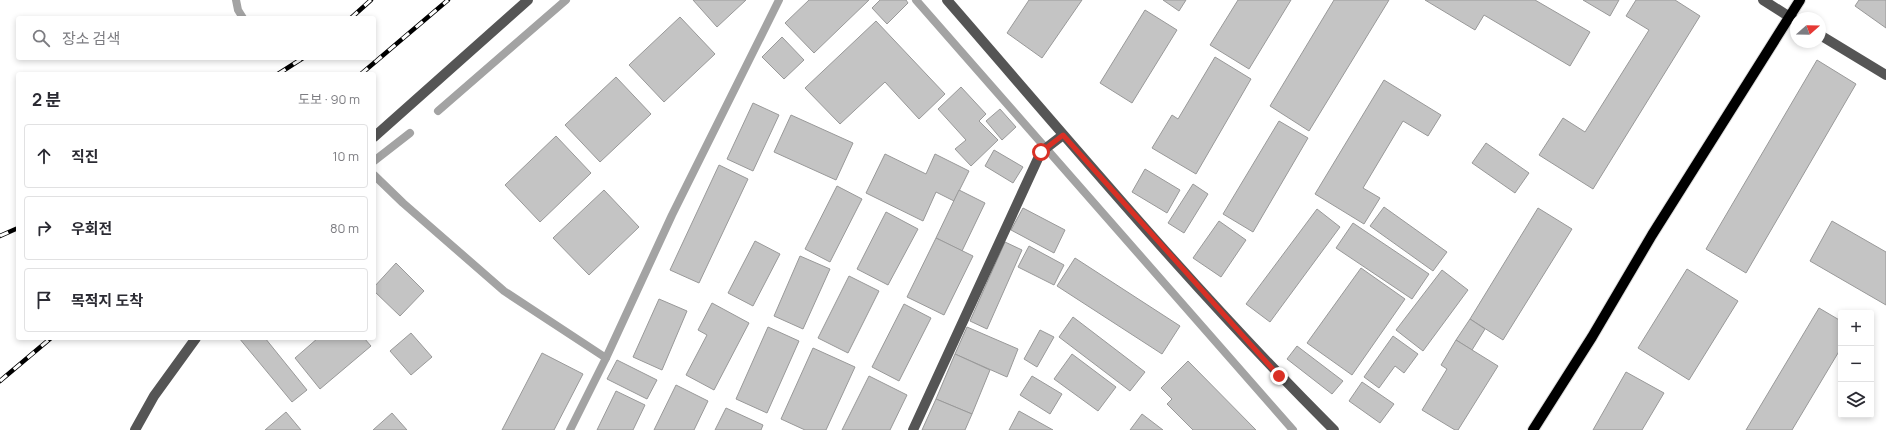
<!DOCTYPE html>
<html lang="ko">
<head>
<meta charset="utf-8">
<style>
  :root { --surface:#fff; --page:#f7f7f7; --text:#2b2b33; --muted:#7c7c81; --line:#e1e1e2 }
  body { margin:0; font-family:Manrope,"Noto Sans KR",sans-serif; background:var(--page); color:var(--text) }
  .controls { position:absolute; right:12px; bottom:12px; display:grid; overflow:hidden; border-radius:4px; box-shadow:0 2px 6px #0003 }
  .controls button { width:36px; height:36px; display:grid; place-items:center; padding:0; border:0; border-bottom:1px solid var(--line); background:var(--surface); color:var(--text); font:20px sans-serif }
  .compass { position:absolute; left:1790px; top:12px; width:36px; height:36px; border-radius:50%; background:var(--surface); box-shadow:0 2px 6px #0003; rotate:70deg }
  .stop { position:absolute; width:12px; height:12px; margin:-9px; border:3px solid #d93025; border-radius:50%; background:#fff }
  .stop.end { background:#d93025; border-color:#fff; box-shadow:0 1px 4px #0008 }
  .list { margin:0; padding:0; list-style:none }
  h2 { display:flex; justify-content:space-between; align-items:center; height:52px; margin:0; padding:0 16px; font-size:17px }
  h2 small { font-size:13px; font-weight:400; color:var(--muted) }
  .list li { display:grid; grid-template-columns:26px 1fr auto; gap:12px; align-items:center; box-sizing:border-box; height:64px; margin:0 8px 8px; padding:0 8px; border:1px solid var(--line); border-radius:4px }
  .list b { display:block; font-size:15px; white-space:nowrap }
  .list em { font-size:13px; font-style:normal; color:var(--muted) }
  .icon { flex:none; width:22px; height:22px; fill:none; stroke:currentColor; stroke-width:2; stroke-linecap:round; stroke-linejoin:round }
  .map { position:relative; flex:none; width:1886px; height:430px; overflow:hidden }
  .search { position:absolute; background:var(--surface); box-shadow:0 2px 6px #0003; left:16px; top:16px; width:360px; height:44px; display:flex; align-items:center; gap:10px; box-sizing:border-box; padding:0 14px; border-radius:4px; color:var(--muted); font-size:15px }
  .panel { position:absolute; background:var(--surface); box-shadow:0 2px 6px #0003; left:16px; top:72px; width:360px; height:268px; border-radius:4px }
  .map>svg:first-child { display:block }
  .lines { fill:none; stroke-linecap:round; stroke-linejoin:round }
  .stream { stroke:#a3a3a3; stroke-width:8 }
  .building { fill:#c4c4c4; stroke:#999 }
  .major-casing { stroke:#dbdbdb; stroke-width:12 }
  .minor { stroke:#555; stroke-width:10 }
  .major { stroke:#000; stroke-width:10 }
  .rail-casing { stroke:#000; stroke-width:4.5 }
  .rail { stroke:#fff; stroke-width:3; stroke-dasharray:9; stroke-linecap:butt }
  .route { stroke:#d93025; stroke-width:5 }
</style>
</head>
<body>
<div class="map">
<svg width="1886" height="430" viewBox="0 0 1886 430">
  <rect width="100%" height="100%" fill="#fff"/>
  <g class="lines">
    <g class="stream">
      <path d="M236,0L238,10L243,18"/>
      <path d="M916,0L1293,430"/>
      <path d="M438,111L566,0"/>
      <path d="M374,161L410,133"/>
      <path d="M374,175L403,203L504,291L606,358L570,430"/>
      <path d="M606,358L672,215L779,0"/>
    </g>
  </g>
  <g class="building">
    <path d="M693,0H746L717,27Z"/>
    <path d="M809,0H869L814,53L785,23Z"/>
    <path d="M880,0H906L908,3L887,24L872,8Z"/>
    <path d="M1029,0H1082L1042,58L1007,33Z"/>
    <path d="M1163,0H1186L1179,11Z"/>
    <path d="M1238,0H1291L1249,69L1210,45Z"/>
    <path d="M1334,0H1389L1309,131L1270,106Z"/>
    <path d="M1425,0H1535L1590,32L1570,66L1484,15L1475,30Z"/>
    <path d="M1583,0H1619L1610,16Z"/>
    <path d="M1636,0H1675L1700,16L1593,189L1539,155L1563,118L1585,132L1649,30L1626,16Z"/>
    <path d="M1859,0H1886V28L1855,6Z"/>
    <path d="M1145,10L1177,30L1132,103L1100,83Z"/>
    <path d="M680,17L715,54L664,102L629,65Z"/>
    <path d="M876,21L945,94L919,119L885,82L840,124L805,88Z"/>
    <path d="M782,37L804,60L784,79L762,57Z"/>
    <path d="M1215,57L1251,79L1196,174L1152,148L1172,115L1178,119Z"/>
    <path d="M1817,60L1856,84L1746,273L1706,249Z"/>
    <path d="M616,77L651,114L600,162L565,125Z"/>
    <path d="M1384,80L1441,115L1428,136L1403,121L1363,188L1380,198L1364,224L1315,194Z"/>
    <path d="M961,87L986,114L979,121L998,140L971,166L955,149L966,140L938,109Z"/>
    <path d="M753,103L779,115L753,171L727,159Z"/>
    <path d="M1000,109L1016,127L1002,140L986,121Z"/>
    <path d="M791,115L853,143L836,180L774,152Z"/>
    <path d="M1279,121L1308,138L1253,232L1223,214Z"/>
    <path d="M556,136L591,173L540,222L505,185Z"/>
    <path d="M1486,143L1529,173L1515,193L1472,163Z"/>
    <path d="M994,150L1023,167L1013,183L985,166Z"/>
    <path d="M885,154L926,174L935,154L969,171L954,201L936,192L923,221L866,193Z"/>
    <path d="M719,165L748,179L699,283L670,270Z"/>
    <path d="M1145,169L1180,190L1167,213L1132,192Z"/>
    <path d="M1193,184L1208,194L1184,233L1168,223Z"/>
    <path d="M837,186L862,199L830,262L805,249Z"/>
    <path d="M604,190L639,227L589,275L553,238Z"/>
    <path d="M959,190L985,203L962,251L936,238Z"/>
    <path d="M1384,207L1447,252L1433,271L1370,226Z"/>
    <path d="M1023,208L1065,230L1054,253L1011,230Z"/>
    <path d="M1538,208L1572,229L1503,340L1470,319Z"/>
    <path d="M1317,209L1340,227L1270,322L1246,304Z"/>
    <path d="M886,212L918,229L888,285L857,269Z"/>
    <path d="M1219,221L1246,240L1221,277L1193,258Z"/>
    <path d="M1832,221L1886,252V305L1810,261Z"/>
    <path d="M1353,223L1429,274L1412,299L1336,248Z"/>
    <path d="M936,238L973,256L944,315L907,297Z"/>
    <path d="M755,241L780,254L753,306L728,293Z"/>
    <path d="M1005,242L1022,250L987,329L970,321Z"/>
    <path d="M1029,246L1064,265L1054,285L1018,267Z"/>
    <path d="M800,256L830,269L803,329L774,316Z"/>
    <path d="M1075,258L1180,326L1162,354L1057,286Z"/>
    <path d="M396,263L424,291L400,316L374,291V287Z"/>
    <path d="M1361,268L1405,299L1352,375L1307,343Z"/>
    <path d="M1687,269L1738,301L1689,380L1638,348Z"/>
    <path d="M1442,270L1468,290L1423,351L1396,330Z"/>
    <path d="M849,276L879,291L848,353L818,338Z"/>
    <path d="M659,299L687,311L662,370L633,357Z"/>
    <path d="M712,303L749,323L714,390L686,375L707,335L698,330Z"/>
    <path d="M904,304L931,318L899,381L872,367Z"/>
    <path d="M1819,308L1841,321V348L1792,430H1746Z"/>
    <path d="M1073,317L1145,372L1130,391L1059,337Z"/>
    <path d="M1470,319L1485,329L1472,350L1456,340Z"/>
    <path d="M768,327L799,341L767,413L736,399Z"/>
    <path d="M967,327L1018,349L1007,377L955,354Z"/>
    <path d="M1040,330L1054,337L1037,367L1024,359Z"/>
    <path d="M411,333L432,357L411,375L390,351Z"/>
    <path d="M1393,336L1418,354L1404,373L1395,366L1379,388L1364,377Z"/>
    <path d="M239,338H265L307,390L292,402Z"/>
    <path d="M318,338H364L371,346L320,389L295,358Z"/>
    <path d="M1456,340L1498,366L1458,430H1455L1422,410L1447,369L1441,365Z"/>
    <path d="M1297,346L1343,381L1332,394L1287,359Z"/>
    <path d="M813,348L855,367L826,430H805L781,419Z"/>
    <path d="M542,353L583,374L554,430H502Z"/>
    <path d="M955,354L990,370L972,414L936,399Z"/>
    <path d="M1072,354L1116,387L1098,411L1054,379Z"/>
    <path d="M617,360L657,380L647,399L607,379Z"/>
    <path d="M1188,361L1256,430H1193L1167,404L1172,399L1161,388Z"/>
    <path d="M1626,372L1664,393L1642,430H1593Z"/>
    <path d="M869,376L907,395L890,430H842Z"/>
    <path d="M1032,376L1062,394L1050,414L1020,395Z"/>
    <path d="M1362,382L1394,404L1380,423L1349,401Z"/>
    <path d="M676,385L708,401L694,430H654Z"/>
    <path d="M616,391L645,405L633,430H597Z"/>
    <path d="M936,399L972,414L965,430H922Z"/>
    <path d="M726,408L763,425L761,430H715Z"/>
    <path d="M1019,411L1053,430H1009Z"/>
    <path d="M286,412L301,430H265Z"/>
    <path d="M392,413L407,430H373Z"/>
    <path d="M1142,414L1163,430H1130Z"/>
  </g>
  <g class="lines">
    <defs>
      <path id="major" d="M1533,430L1592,337L1652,235L1800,0"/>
    </defs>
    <use href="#major" class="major-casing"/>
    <g class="minor">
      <path d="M947,0C1073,145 1197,294 1334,430"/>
      <path d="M1763,0L1796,21"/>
      <path d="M1820,35L1886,75"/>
      <path d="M374,137L528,0"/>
      <path d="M135,430L154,396L196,338"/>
      <path d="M913,430L1041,152L1063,135"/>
    </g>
    <use href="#major" class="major"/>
    <defs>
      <g id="rail">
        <path d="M351,18L371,0"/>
        <path d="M278,74L303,58"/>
        <path d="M361,74L448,0"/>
        <path d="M0,236L18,228"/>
        <path d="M0,381L51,338"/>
      </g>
    </defs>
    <use href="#rail" class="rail-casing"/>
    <use href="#rail" class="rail"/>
  </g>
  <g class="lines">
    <path class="route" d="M1041,152L1063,135L1279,376"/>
  </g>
</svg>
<div class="controls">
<button>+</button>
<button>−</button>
<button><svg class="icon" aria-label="layers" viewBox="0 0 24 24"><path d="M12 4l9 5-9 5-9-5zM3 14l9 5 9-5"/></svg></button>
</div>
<svg class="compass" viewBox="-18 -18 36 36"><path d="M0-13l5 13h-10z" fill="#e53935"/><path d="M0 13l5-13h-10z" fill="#7c7c81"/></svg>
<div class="stop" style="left:1041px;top:152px"></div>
<div class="stop end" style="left:1279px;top:376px"></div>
<div class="search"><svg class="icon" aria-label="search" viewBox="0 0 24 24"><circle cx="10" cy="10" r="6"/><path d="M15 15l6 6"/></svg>장소 검색</div>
<section class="panel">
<h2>2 분<small>도보 · 90 m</small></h2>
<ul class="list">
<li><svg class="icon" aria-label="ahead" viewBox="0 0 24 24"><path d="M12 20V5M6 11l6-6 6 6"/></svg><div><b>직진</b></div><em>10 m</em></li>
<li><svg class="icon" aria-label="right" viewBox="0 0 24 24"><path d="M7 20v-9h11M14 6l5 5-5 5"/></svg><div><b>우회전</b></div><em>80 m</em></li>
<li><svg class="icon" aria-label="arrive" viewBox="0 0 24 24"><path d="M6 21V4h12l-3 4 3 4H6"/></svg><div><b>목적지 도착</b></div></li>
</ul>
</section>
</div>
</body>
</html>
